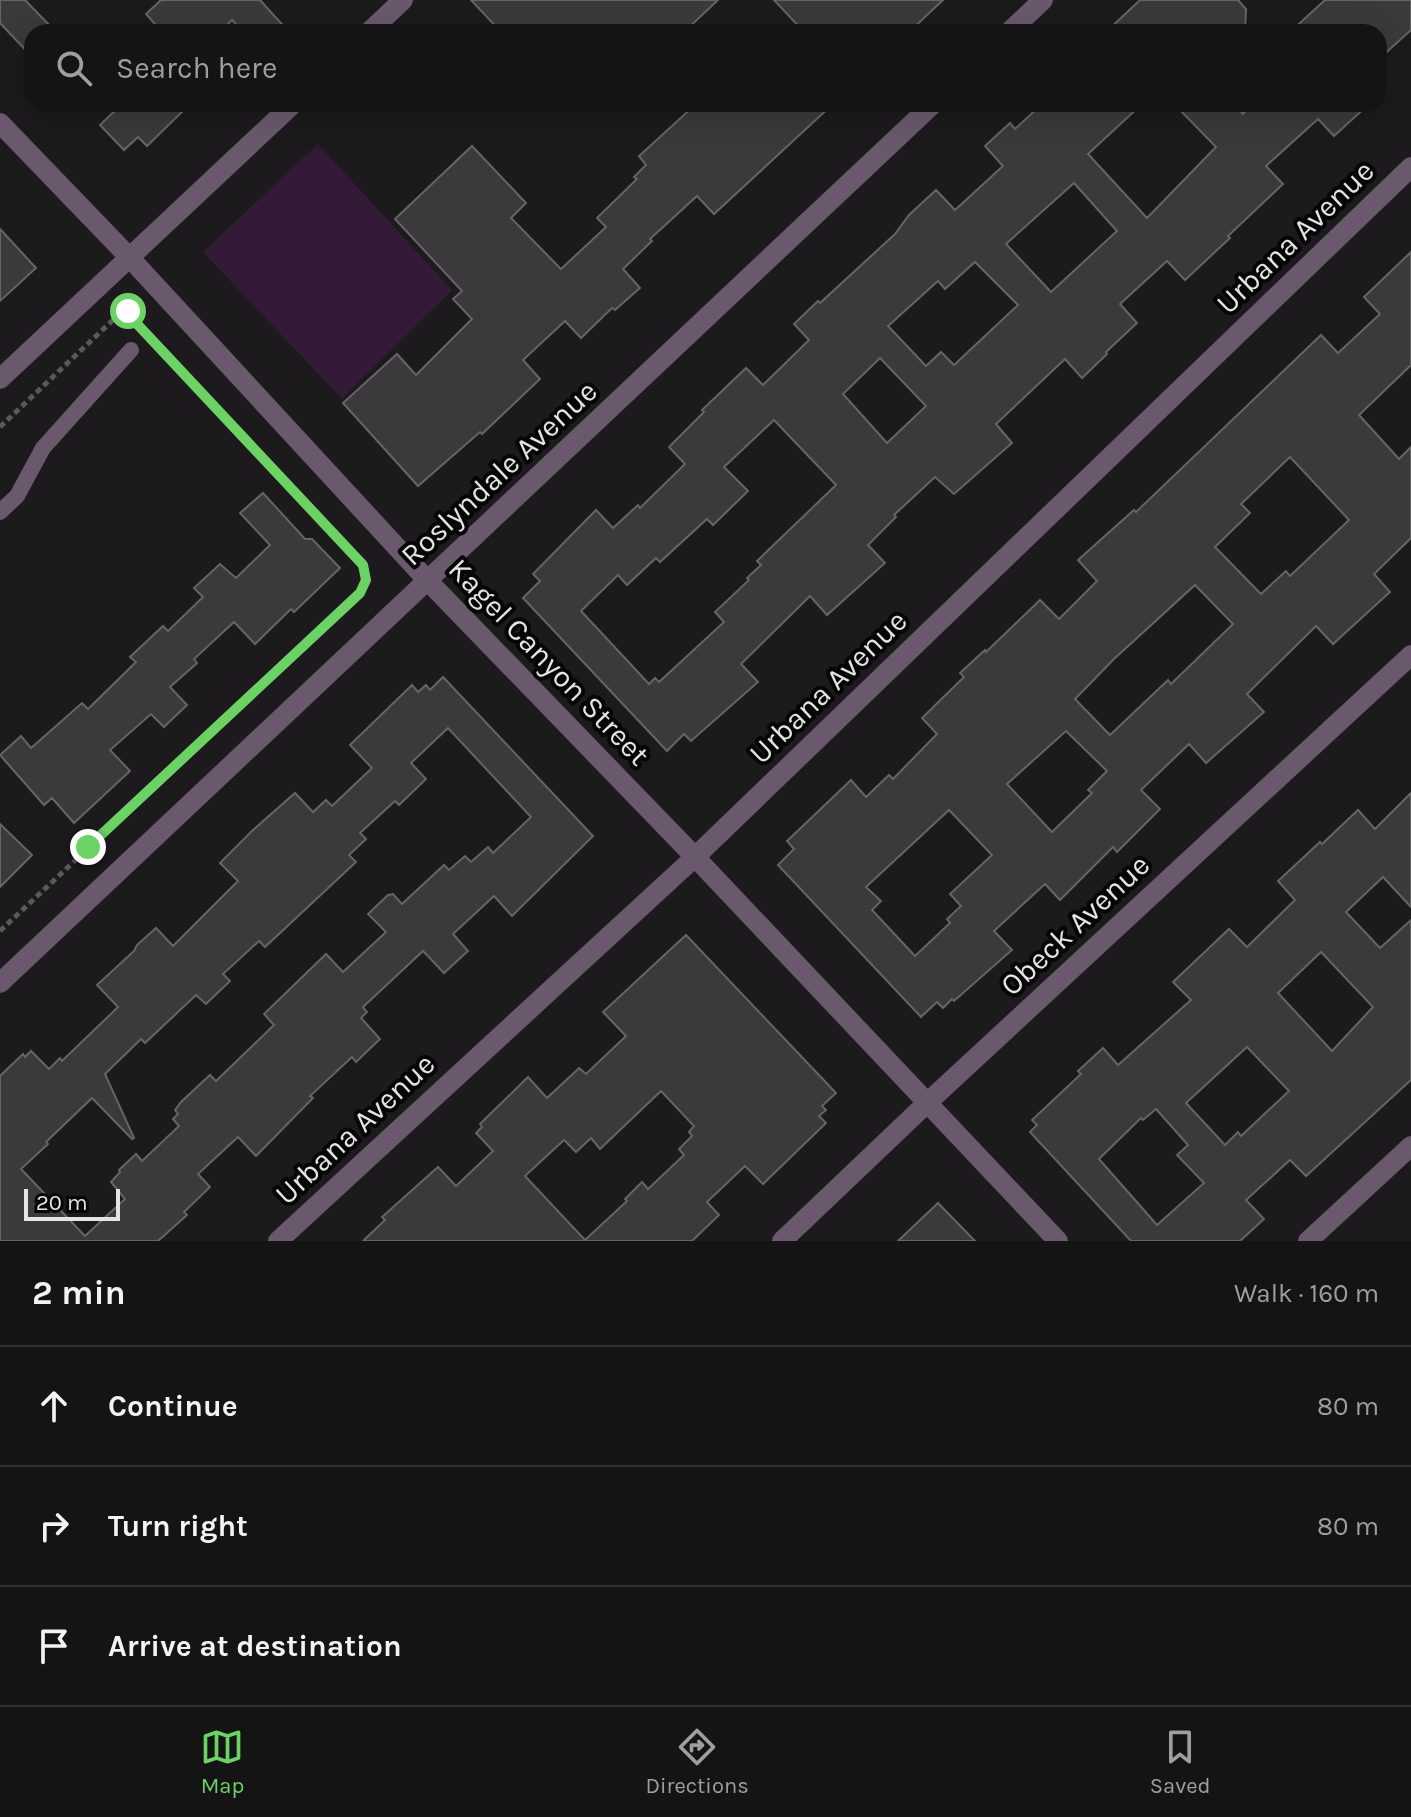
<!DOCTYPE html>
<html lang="en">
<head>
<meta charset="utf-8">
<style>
  :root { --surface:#151415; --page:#1e1d1e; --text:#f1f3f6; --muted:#9d9ea0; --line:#343334; --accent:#6bd363 }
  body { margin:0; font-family:Karla,sans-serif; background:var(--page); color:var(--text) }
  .scale { position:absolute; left:24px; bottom:20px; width:96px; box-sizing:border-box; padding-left:8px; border:4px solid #e5e4e5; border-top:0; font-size:22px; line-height:28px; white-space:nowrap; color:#e5e4e5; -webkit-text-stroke:6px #060606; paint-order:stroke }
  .stop { position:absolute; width:24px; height:24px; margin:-18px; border:6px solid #6bd363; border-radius:50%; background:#fff }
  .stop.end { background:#6bd363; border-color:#fff; box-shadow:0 2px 8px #0008 }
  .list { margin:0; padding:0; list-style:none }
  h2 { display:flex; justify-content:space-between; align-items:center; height:104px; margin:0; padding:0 32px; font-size:34px }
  h2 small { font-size:26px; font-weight:400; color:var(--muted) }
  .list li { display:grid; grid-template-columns:52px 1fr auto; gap:24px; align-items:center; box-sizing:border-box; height:120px; padding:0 32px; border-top:2px solid var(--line) }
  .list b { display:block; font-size:30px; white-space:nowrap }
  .list em { font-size:26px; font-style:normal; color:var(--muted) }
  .icon { flex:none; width:44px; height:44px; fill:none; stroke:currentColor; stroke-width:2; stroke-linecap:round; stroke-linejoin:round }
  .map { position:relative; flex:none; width:1411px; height:1241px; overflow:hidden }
  .search { position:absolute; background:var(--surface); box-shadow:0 8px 32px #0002; left:24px; right:24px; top:24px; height:88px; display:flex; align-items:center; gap:20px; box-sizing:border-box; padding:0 28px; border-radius:24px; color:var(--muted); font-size:30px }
  .sheet { height:464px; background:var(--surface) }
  nav { display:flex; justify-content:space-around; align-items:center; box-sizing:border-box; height:112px; border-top:2px solid var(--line); background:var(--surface); font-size:22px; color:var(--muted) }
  nav a { display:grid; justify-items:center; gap:4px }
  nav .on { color:var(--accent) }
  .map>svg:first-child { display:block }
  .green { fill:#331b37 }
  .building { fill:#3b393b; stroke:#666466; stroke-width:2; fill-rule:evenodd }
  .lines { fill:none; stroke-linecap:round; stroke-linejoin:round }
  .path { stroke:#5a595a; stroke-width:5; stroke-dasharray:6 4; stroke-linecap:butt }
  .lane { stroke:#6a596d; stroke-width:16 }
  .street { stroke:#6a596d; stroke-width:20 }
  .route { stroke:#6bd363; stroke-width:10 }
  .labels { text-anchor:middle; stroke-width:8; stroke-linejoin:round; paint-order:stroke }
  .street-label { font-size:30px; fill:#e5e4e5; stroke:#060606 }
</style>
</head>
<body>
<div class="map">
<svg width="1411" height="1241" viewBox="0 0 1411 1241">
  <rect width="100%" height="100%" fill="#1c1a1c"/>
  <path class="green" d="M318,144L452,290L342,399L203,252Z"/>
  <g class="building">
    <path d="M0,0H25L56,32H32V57L0,23Z"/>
    <path d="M161,0H260L289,32H243L232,20L220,32H162L146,14Z"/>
    <path d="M471,0H718L684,32H501Z"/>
    <path d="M774,0H943L909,32H804Z"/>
    <path d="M1140,0H1238L1246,9L1245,32H1106Z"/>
    <path d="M1325,0H1411V30L1379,59V32H1290Z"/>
    <path d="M122,104H190L147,146L138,137L124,150L100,125Z"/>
    <path d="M696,104H833L714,214L697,196L650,239L652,241L623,269L640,288L615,310L612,308L581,338L565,321L523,360L540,379L482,434L480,432L418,486L343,403L397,354L416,375L472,319L453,299L462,291L395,219L472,146L526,203L511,218L561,269L606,227L597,218L637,179L634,177L646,165L639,156Z"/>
    <path d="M1042,104H1142L1088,154L1147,218L1216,147L1174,104H1233L1243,114L1253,104H1369L1334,136L1318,119L1266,166L1283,184L1228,236L1230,238L1185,280L1167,261L1120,304L1137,323L1106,352L1107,354L1082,378L1065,359L996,424L1012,443L954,494L935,477L894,515L896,517L868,545L885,563L827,615L810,596L741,664L758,682L691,741L684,734L667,751L523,598L540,581L533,574L596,510L613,528L638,505L640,508L685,464L669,447L704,412L702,410L746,368L763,385L809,340L794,324L818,301L820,303L895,234L909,215L936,190L955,210L1003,166L985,146L1010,123L1015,129ZM1074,183L1117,231L1051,292L1006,244ZM975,262L1018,305L954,365L941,352L926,366L888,326L938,281L945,289ZM880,358L926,406L887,443L843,394ZM774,420L836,485L757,561L761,565L747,578L749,580L715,612L724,622L659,682L655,678L649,684L581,611L618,575L627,585L656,558L660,562L707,519L713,525L748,491L724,467Z"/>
    <path d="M0,229L36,268L0,301Z"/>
    <path d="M1411,252V365L1359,415L1399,459L1411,447V538L1374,574L1390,592L1333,644L1316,626L1247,694L1264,712L1206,763L1189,744L1141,790L1160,809L1117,852L1113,847L1060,900L1045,884L994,931L1012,950L954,1001L952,999L943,1008L937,1002L921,1017L778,865L794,849L787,841L851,780L866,797L889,775L893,779L937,734L922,718L964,677L960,673L985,650L986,652L1040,600L1059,619L1097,581L1078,560L1134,510L1136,512L1321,335L1338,353L1380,314L1364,297ZM1290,457L1349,520L1290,576L1286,571L1261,594L1215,547L1250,513L1241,504ZM1195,585L1233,624L1171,684L1168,680L1110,735L1075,699L1114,659ZM1066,731L1107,771L1088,790L1092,793L1052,832L1007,784ZM949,810L992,855L950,894L961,906L947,919L950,923L915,956L872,910L881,901L866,887Z"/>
    <path d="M263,493L305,539H312L340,568L294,612L291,609L255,644L234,622L194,659L197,663L170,687L187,705L164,727L151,714L110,750L130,771L74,823L52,798L44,805L0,755L21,736L31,748L82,703L88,709L136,662L130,657L163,626L168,631L203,597L194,588L220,564L236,578L270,545L240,513Z"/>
    <path d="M443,677L593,836L512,916L494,896L453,934L468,951L444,973L423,951L363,1007L367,1012L361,1018L380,1039L356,1062L352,1057L310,1096L313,1098L256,1156L238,1137L198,1174L210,1187L184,1212L187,1215L158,1241H0V1076L23,1054L25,1057L31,1051L49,1069L60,1058L62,1061L118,1007L97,985L134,951L137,945L156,928L173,946L238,881L220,863L253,830L295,793L313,812L326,800L332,806L372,768L350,745L412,685L418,692L426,685L430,690ZM448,728L531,817L493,853L488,847L471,862L465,856L449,870L444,865L402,904L393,894L388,895L368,914L386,932L343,972L326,954L264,1014L274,1025L216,1081L210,1075L181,1102L175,1110L178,1114L173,1119L179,1126L142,1161L136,1154L119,1170L120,1172L111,1182L125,1199L85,1236L21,1169L48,1144L46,1142L92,1098L132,1139L134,1138L105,1074L141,1039L145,1043L196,995L206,1004L230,981L223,974L259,941L265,947L356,862L349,855L366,839L360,833L395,801L399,805L426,779L411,763Z"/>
    <path d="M1411,793V907L1383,877L1346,912L1380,948L1411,920V1080L1306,1176L1290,1160L1246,1200L1264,1219L1240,1241H1131L1030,1132L1037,1125L1032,1120L1081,1074L1078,1071L1103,1048L1118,1065L1191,1000L1173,982L1229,929L1247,947L1295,900L1278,881L1320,842L1322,844L1358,810L1375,829ZM1321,952L1373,1007L1332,1051L1278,993ZM1247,1047L1289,1091L1241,1136L1238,1132L1225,1145L1186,1103ZM1156,1109L1188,1145L1177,1155L1204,1183L1157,1225L1099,1159L1141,1118L1143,1120Z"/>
    <path d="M0,824L32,855L0,887Z"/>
    <path d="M686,935L836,1093L822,1106L826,1110L819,1116L826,1123L763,1184L745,1166L707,1202L719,1215L692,1241H363L385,1220L382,1217L438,1167L456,1186L493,1151L476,1133L482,1127L480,1124L528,1077L547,1098L579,1068L586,1074L626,1036L603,1012ZM661,1091L694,1126L689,1132L692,1136L679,1149L684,1155L648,1189L642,1182L625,1199L627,1201L585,1240L525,1176L564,1140L576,1152L591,1138L600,1149Z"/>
    <path d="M938,1203L975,1241H898Z"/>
  </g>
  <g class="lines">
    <g class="path">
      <path d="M0,427L114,319L128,311L141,328"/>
      <path d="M0,931L360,593L366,580L363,565L153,342"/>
    </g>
    <path class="lane" d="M0,512L17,496L43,448L131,350"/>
    <g class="street">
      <path d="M369,32L403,0"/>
      <path d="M1009,32L1043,0"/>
      <path d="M0,123L130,258L428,581L695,857L1058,1241"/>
      <path d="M0,379L293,104"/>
      <path d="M0,983L933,104"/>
      <path d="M278,1241L695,857L1411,167"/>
      <path d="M782,1241L927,1103L1411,655"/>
      <path d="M1308,1241L1411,1146"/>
    </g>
  </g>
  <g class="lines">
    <path class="route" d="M88,847L360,593L366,580L363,565L138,325L128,311"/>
  </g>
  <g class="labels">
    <g class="street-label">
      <text transform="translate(1295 237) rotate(-44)" y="10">Urbana Avenue</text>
      <text transform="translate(499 473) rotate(-43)" y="10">Roslyndale Avenue</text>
      <text transform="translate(549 662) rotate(46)" y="10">Kagel Canyon Street</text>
      <text transform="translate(828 687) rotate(-44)" y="10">Urbana Avenue</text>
      <text transform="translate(1075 925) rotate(-43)" y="10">Obeck Avenue</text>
      <text transform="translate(355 1129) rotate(-43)" y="10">Urbana Avenue</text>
    </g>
  </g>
</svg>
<div class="scale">20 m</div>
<div class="stop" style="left:128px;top:311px"></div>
<div class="stop end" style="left:88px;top:847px"></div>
<div class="search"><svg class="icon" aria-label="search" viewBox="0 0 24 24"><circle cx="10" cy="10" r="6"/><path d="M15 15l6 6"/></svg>Search here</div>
</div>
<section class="sheet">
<h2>2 min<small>Walk · 160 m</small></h2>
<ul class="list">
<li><svg class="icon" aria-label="ahead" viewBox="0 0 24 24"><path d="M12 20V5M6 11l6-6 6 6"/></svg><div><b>Continue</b></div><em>80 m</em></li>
<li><svg class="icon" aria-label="right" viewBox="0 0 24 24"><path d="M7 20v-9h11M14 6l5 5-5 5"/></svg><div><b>Turn right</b></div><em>80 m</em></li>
<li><svg class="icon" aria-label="arrive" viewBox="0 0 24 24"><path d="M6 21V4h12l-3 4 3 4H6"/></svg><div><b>Arrive at destination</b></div></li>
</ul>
</section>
<nav>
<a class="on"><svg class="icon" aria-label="map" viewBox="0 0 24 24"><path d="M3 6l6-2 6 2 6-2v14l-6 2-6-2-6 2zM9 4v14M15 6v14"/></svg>Map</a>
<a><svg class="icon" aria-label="directions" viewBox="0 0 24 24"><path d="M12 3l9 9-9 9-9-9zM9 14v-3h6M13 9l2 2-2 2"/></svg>Directions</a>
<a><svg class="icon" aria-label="saved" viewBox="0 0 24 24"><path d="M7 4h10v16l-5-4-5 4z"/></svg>Saved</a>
</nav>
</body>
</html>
